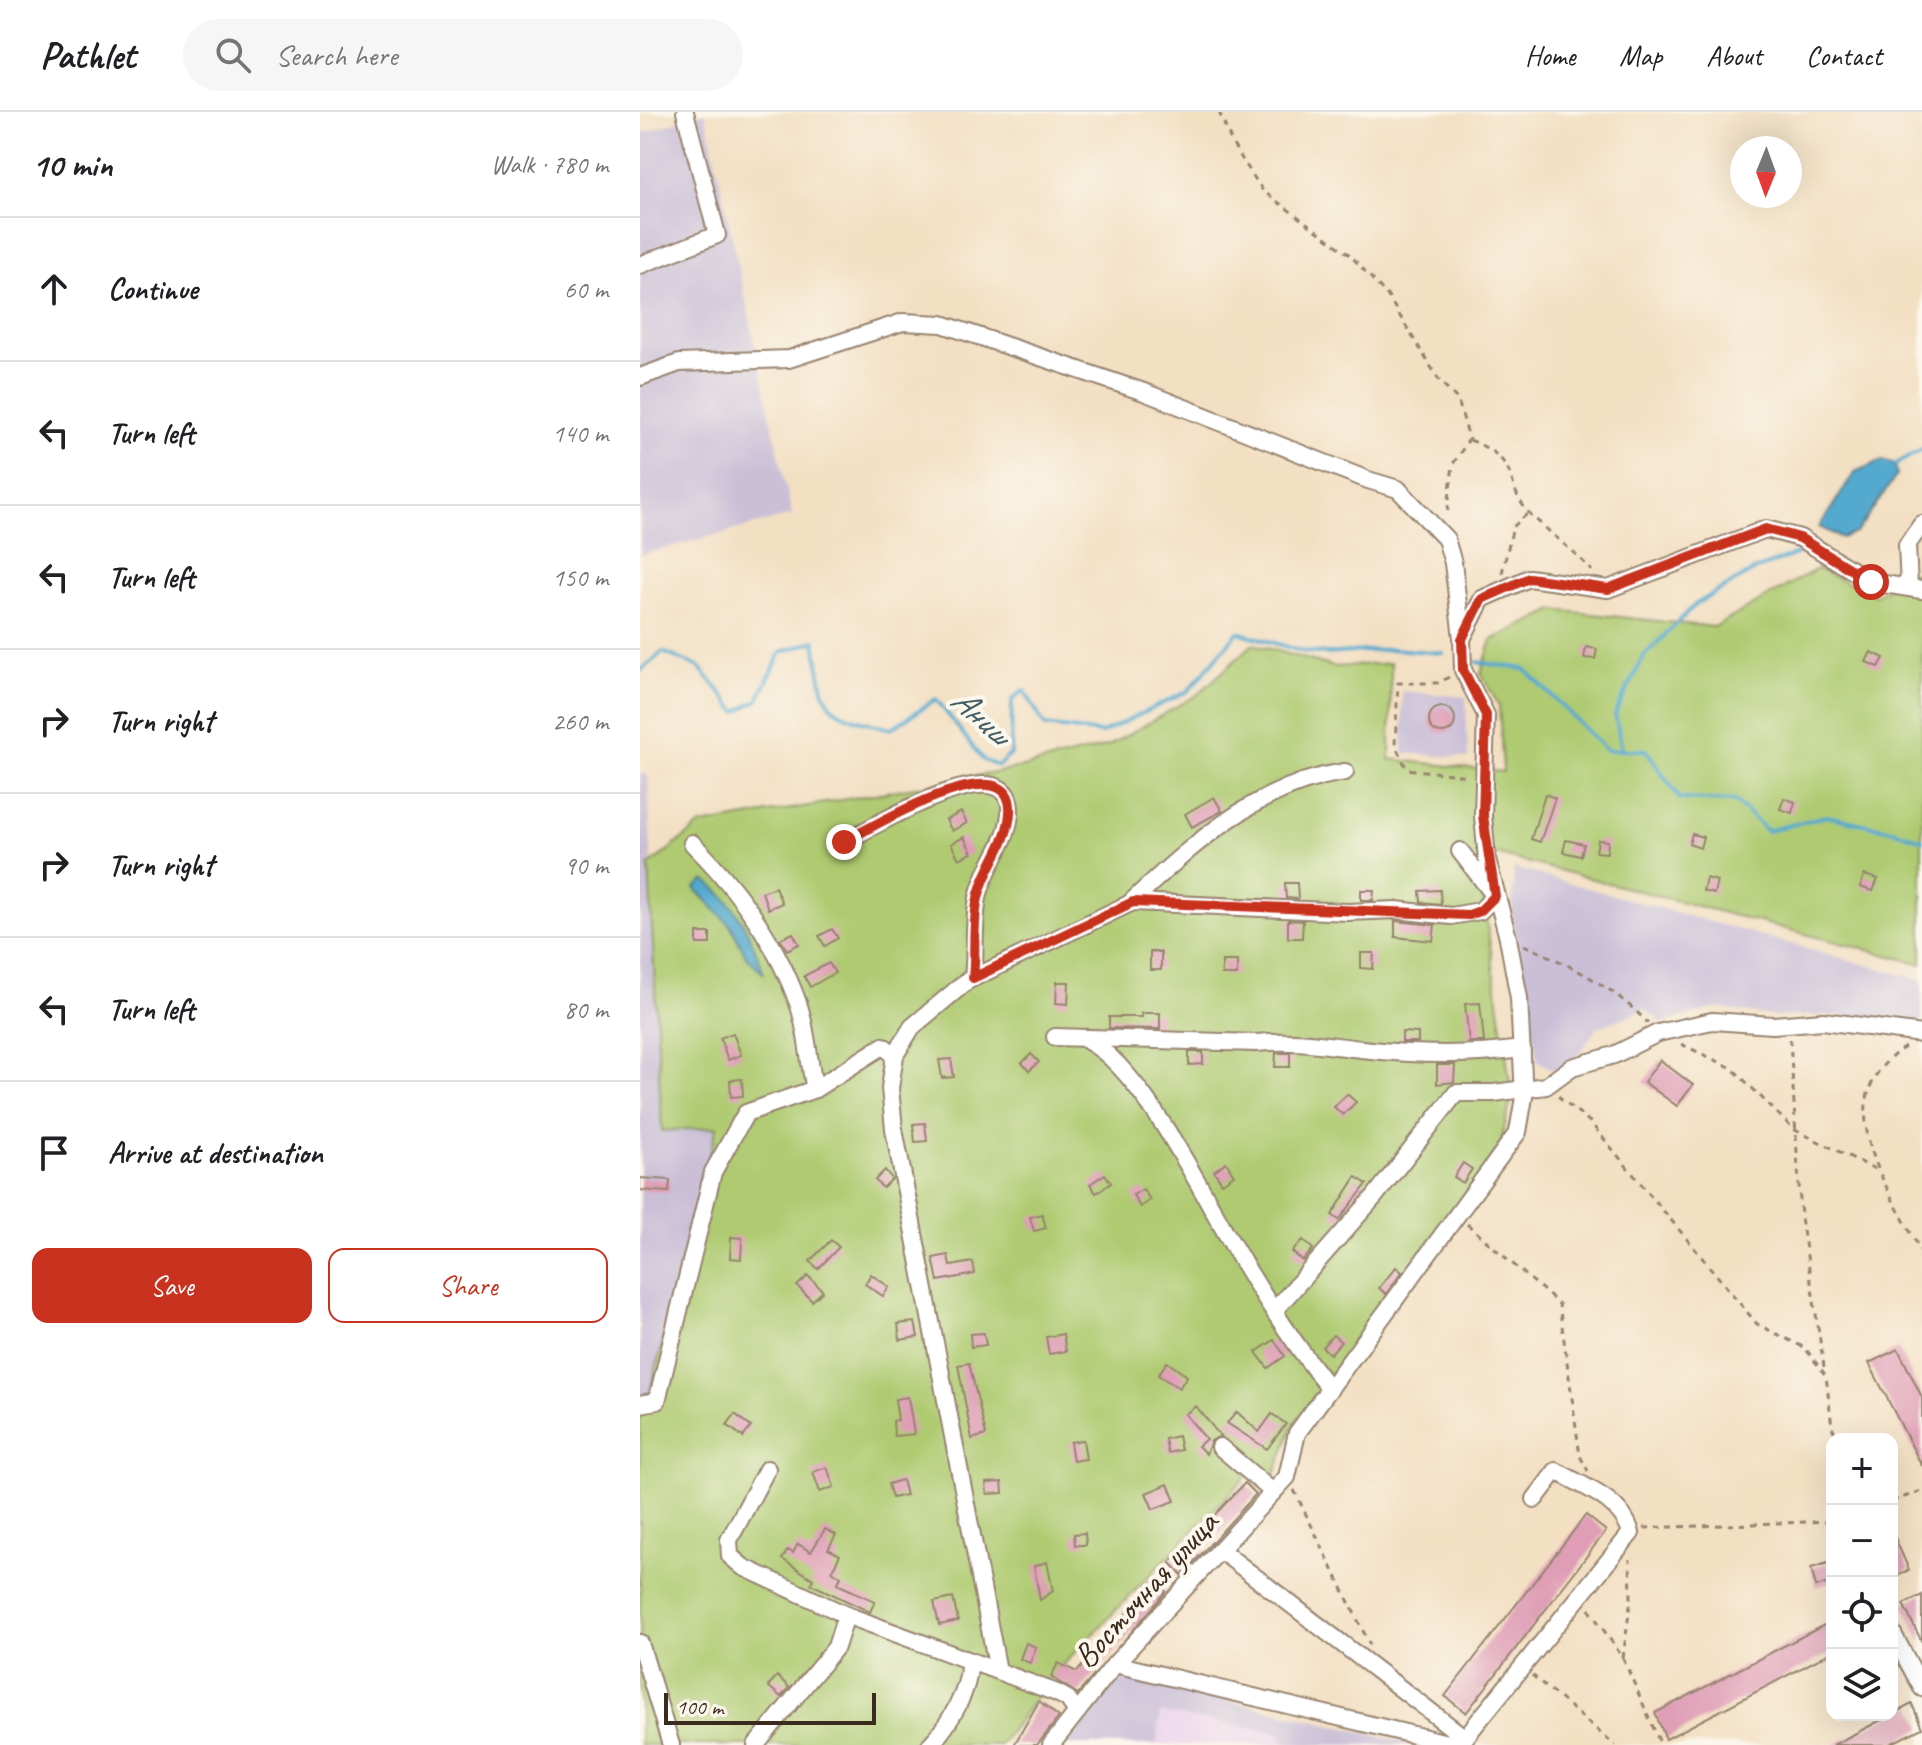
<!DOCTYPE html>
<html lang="en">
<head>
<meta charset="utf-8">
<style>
  :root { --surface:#fff; --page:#f6f6f6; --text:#202124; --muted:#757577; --line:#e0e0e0; --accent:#c8321e }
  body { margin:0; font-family:Caveat,sans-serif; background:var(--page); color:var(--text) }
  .controls { position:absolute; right:24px; bottom:24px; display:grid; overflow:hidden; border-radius:16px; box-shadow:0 8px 32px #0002 }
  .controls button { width:72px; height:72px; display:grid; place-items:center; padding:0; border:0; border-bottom:2px solid var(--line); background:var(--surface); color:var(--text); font:40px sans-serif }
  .compass { position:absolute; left:1090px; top:24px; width:72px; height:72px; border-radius:50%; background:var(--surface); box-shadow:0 8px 32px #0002; rotate:181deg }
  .scale { position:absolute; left:24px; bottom:20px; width:212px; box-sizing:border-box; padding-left:8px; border:4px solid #3b2a1e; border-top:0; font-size:22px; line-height:28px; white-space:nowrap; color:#3b2a1e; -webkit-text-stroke:6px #fbf7ec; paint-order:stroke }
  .stop { position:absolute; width:24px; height:24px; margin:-18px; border:6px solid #c8321e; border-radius:50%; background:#fff }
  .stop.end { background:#c8321e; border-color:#fff; box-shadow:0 2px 8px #0008 }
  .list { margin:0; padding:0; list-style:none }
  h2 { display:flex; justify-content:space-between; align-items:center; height:104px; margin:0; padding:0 32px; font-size:34px }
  h2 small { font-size:26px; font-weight:400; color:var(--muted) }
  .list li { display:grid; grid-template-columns:52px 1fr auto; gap:24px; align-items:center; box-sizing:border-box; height:144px; padding:0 32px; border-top:2px solid var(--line) }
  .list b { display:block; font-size:30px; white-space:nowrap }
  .list em { font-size:26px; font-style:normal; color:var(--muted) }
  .actions { display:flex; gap:16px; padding:24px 32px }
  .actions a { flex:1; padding:18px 0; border:2px solid var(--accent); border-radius:16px; text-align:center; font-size:28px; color:var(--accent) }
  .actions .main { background:var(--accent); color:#fff }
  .icon { flex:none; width:44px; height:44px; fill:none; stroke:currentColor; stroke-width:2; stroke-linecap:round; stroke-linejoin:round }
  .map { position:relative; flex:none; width:1282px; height:1633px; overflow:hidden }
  header { display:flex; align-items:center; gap:48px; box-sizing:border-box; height:112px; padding:0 40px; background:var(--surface); border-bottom:2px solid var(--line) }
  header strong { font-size:38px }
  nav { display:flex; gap:44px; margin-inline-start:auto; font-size:28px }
  .search { width:560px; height:72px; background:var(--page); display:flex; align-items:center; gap:20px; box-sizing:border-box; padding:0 28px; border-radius:44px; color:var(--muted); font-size:30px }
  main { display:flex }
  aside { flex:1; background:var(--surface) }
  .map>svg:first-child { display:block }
  .built { fill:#ead1ed }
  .industrial { fill:#cabfd7 }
  .green { fill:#afca71; stroke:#757a48; stroke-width:2 }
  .water { fill:#52a9ce; stroke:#466a76; stroke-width:2 }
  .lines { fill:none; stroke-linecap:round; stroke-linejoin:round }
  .stream { stroke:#52a9ce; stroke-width:4 }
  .building { fill:#df9eb6 }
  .minor-casing { stroke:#978470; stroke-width:20 }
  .path { stroke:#978470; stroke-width:3; stroke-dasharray:6 6; stroke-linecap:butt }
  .minor { stroke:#fff; stroke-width:16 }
  .route { stroke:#c8321e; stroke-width:10 }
  .labels { text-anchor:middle; stroke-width:8; stroke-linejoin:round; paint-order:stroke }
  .street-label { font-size:34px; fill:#3b2a1e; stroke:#fbf7ec }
  .water-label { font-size:36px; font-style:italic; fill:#445d64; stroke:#fbf7ec }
</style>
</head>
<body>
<header>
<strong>Pathlet</strong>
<div class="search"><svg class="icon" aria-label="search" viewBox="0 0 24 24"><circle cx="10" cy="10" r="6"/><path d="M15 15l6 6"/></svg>Search here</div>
<nav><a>Home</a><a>Map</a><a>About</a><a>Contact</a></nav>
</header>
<main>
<aside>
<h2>10 min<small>Walk · 780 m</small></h2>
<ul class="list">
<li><svg class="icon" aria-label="ahead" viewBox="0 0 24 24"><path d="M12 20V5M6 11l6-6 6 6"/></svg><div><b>Continue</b></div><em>60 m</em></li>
<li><svg class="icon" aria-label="left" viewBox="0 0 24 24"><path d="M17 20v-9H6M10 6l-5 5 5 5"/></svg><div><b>Turn left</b></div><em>140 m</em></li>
<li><svg class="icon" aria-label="left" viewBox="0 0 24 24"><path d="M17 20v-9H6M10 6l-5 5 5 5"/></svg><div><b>Turn left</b></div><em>150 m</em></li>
<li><svg class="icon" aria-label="right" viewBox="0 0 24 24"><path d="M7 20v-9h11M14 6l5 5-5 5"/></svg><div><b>Turn right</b></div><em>260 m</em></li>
<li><svg class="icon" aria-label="right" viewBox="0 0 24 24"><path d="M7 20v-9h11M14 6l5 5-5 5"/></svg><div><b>Turn right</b></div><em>90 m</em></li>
<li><svg class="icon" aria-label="left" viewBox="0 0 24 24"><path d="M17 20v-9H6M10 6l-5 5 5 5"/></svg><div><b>Turn left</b></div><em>80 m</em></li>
<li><svg class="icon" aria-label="arrive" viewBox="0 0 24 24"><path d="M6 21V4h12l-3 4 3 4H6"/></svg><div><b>Arrive at destination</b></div></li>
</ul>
<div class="actions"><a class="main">Save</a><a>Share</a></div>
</aside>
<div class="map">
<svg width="1282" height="1633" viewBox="0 0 1282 1633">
  <rect width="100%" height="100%" fill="#fbf7ec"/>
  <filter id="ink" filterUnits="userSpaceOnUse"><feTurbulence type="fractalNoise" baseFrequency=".0125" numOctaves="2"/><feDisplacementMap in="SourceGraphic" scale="16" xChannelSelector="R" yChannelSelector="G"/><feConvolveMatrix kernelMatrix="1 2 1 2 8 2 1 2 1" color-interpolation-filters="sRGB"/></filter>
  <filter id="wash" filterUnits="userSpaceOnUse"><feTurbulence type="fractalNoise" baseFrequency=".006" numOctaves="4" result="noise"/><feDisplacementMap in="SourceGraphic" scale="32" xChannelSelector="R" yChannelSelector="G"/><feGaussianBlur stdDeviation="1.8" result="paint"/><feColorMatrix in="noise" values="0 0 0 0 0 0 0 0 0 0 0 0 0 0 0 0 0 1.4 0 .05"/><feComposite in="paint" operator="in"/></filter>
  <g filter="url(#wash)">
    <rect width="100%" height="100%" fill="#f3dfc2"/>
    <path class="built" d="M520,1601L638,1620L644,1631L655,1633H516Z"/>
    <g class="industrial">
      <path d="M65,0L152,403L0,443V22Z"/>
      <path d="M762,579L826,585L828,646L763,641Z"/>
      <path d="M0,662L8,663L22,1019L77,1015L9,1285H0Z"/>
      <path d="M874,756L1282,868V916L1238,914L1199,903L1136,905L1077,896L1022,911L1005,897L957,916L930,954L913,958L898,949L872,801Z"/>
      <path d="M480,1563L752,1627L778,1633H655L644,1631L638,1620L520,1601L516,1633H427Z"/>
    </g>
    <path class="green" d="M1282,456V852L836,737L872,984L859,1037L654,1312L633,1368L616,1354L414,1562L360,1633H0V1285H9L77,1015L22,1019L9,753L61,713L371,658L468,634L557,583L613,532L694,555L751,551L750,647L863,660L859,594L841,561L852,528L914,498L1074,515L1177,457L1235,483Z"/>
    <g class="water">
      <path d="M1242,348L1255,352L1257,363L1216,421L1202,426L1179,415L1215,360Z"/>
      <path d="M65,768C97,789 112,826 124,862L106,844L91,814L55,776Z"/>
    </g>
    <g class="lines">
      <g class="stream">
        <path d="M1253,354L1282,337"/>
        <path d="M837,550L885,557L966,638H1006L1040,687L1095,689L1127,719L1186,704L1256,719L1282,728"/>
        <path d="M0,559L23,540L59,555L97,600L118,588L141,540L175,529C186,600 180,599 251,617L296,587L343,648L358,654L371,642L372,588L384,578L405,614L462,621L548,579L598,520L661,539L686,542L753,537L803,541"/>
        <path d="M982,638L975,602L1004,544L1056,492L1115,458L1159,441"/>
      </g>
    </g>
    <g id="blocks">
      <g class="building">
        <path d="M946,535L957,537L955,547L944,546Z"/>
        <path d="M1231,540L1244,546L1239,555L1226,550Z"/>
        <circle cx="802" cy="608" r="13"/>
        <path d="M905,682L915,686L900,730L891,727Z"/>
        <path d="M574,685L582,699L552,715L545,702Z"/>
        <path d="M1144,686L1155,690L1152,701L1140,697Z"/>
        <path d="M321,700L327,711L312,719L306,708Z"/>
        <path d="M1052,722L1063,725L1060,736L1049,732Z"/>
        <path d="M324,725L332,741L319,747L311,732Z"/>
        <path d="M926,728L944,732L941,744L923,740Z"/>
        <path d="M958,728L968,729L967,741L956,740Z"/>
        <path d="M1224,763L1238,767L1233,779L1220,775Z"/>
        <path d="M1066,766L1077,769L1074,782L1063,779Z"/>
        <path d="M645,771H657L658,787L646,786Z"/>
        <path d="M135,775L142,791L128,797L122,780Z"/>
        <path d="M721,778H734L733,788H721Z"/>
        <path d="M800,778L801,792L781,790L780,779Z"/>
        <path d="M648,808L663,809L662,826H648Z"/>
        <path d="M755,809L795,813L793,829L755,825Z"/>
        <path d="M192,817L198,826L185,834L179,824Z"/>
        <rect x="57" y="821" width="13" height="11"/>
        <path d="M153,821L159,832L147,838L140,827Z"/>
        <rect x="510" y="840" width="11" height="18"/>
        <path d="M721,841H734L733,857L721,856Z"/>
        <rect x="582" y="849" width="15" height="14"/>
        <path d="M189,851L195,861L170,875L164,864Z"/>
        <path d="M417,870H429L428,892L416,891Z"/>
        <path d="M840,891L844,930H829L825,892Z"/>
        <path d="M501,901H520V917L469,916V905H502Z"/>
        <path d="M762,920L778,921V930H762Z"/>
        <path d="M93,921L101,943L88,948L80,926Z"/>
        <path d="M549,940H563V952L549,953Z"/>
        <path d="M636,941H650V955H635Z"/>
        <path d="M391,942L399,950L389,959L382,951Z"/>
        <path d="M311,947L314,965L302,966L299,948Z"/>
        <path d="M1020,948L1053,973L1037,994L1004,970Z"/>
        <path d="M797,953H815L814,970L797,972Z"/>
        <path d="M102,967L103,984L91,985L90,968Z"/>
        <path d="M707,982L716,990L703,1003L694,995Z"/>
        <path d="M285,1011L287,1029L275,1030L273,1012Z"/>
        <path d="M586,1050L594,1063L582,1071L574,1059Z"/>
        <path d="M823,1051L832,1057L823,1071L814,1065Z"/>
        <path d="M245,1058L252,1067L243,1076L235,1068Z"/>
        <path d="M465,1062L471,1071L456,1081L450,1072Z"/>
        <path d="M716,1065L727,1072L699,1108L692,1103Z"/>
        <path d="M0,1066L30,1068L29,1080L0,1078Z"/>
        <path d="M503,1077L510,1088L500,1095L493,1083Z"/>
        <path d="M402,1102L406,1116L394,1119L390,1105Z"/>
        <path d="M91,1125L102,1126L101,1147L90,1146Z"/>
        <path d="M191,1128L199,1135L178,1157L170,1149Z"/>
        <path d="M663,1128L673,1137L663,1149L652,1140Z"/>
        <path d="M308,1143L310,1154L333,1150L335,1162L298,1169L293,1146Z"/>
        <path d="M756,1155L762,1160L746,1182L739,1176Z"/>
        <path d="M231,1162L249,1175L243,1184L225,1172Z"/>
        <path d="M168,1164L183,1179L172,1189L157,1174Z"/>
        <path d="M275,1210L278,1225L260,1228L258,1212Z"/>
        <path d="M344,1221L346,1233L331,1235L330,1222Z"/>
        <path d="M423,1222L426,1239L409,1242L406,1225Z"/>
        <path d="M693,1223L701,1230L690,1242L682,1235Z"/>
        <path d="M634,1228L645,1244L628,1256L616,1240Z"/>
        <path d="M1258,1237L1282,1285V1354L1229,1251Z"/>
        <path d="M527,1250L547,1264L539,1276L518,1263Z"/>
        <path d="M329,1251L346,1323L332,1327L318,1253Z"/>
        <path d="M268,1285L274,1322L254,1324L253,1309L258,1308L255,1287Z"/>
        <path d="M556,1294L580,1324L571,1329L566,1342L558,1334L566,1327L545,1302Z"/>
        <path d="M597,1300L619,1320L632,1302L646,1312L627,1337L587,1311Z"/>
        <path d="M95,1302L111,1315L103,1325L87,1313Z"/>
        <path d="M538,1324L541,1338L528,1341L525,1327Z"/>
        <path d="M443,1328L446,1347L433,1349L430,1330Z"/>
        <path d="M187,1355L194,1375L180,1380L173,1360Z"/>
        <path d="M262,1368L266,1383L252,1386L248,1372Z"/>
        <path d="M362,1370L363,1381L347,1382L346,1371Z"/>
        <path d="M605,1371L616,1382L542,1463L530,1450Z"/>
        <path d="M528,1372L535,1389L513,1397L506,1381Z"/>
        <path d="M946,1403L966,1419L826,1601L805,1584Z"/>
        <path d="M185,1417L196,1423L188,1437L200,1443L192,1459L201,1465L197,1472L235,1489L230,1500L171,1472L173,1467L142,1447L148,1438L153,1441L158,1432L171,1440Z"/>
        <path d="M1252,1419L1269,1458L1252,1466Z"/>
        <path d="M445,1421L446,1433H435L434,1422Z"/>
        <path d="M407,1450L413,1479L400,1488L394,1454Z"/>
        <path d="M1188,1451L1192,1470L1176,1475L1171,1456Z"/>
        <path d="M513,1470L526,1480L438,1582L411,1565L418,1551L437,1560Z"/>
        <path d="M1282,1483V1530L1263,1492Z"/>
        <path d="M313,1486L318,1509L299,1513L294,1490Z"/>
        <path d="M1192,1509V1540L1026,1627L1015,1601Z"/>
        <path d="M386,1531L396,1535L390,1551L380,1547Z"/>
        <path d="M137,1564L149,1575L141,1585L128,1574Z"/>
        <path d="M399,1589L419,1605L397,1633H374Z"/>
        <path d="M1272,1592L1282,1616L1248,1633H1193Z"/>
      </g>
    </g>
  </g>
  <g filter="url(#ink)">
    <use href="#blocks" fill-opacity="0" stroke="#978470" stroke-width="2"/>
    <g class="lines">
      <defs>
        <g id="minor">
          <path d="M0,153L77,123L45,0"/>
          <path d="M0,265L39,251L149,247L263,210L302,212L504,280L728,368L758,377L806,427L813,451L822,526"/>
          <path d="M1269,474L1267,433L1282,412"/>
          <path d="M204,730C226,719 374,628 370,701C368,732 343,757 338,786C333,812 336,840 333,866"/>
          <path d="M52,731C98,777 136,829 158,891C168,919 168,949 175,977L243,934L255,943L250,976L254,1017L358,1559"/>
          <path d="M820,739L851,779"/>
          <path d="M491,790C553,732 618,672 705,660"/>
          <path d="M415,925L617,931C653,927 685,933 721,937C774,943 830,944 882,937"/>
          <path d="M448,929C500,955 561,1078 591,1130C621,1181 653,1231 690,1277"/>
          <path d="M255,943L272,915L327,869L493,790L708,800L756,798L811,804L840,799L855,784"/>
          <path d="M634,1199L735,1084L816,981H854L906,974L932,955L974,943L1018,921L1072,909L1133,913L1183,909L1282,922"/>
          <path d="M0,1292L17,1289L73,1060L106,1001L175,977"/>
          <path d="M580,1335L633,1380"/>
          <path d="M127,1357L89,1428L90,1444L103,1455L206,1503"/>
          <path d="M580,1438L825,1626"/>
          <path d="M1252,1520L1282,1576"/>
          <path d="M0,1531L31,1633"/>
          <path d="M475,1552L816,1633"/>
          <path d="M116,1633L196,1535L206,1503L417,1581L428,1587L437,1600"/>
          <path d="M290,1633C309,1613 331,1577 329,1549"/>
          <path d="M411,1633L475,1552L647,1365L657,1321L878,1020L884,985L879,886L868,826L847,747L843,704L846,603L823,558L822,527L842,487L889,466L968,477L1126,417L1160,426L1231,470L1282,478"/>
          <path d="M819,1633L991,1421C982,1388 945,1375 916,1359L895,1387"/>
        </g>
      </defs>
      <use href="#minor" class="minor-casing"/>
      <g class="path">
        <path d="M579,0L593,33L623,79L710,143L747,183L799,268L818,288L829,327L813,352L807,405"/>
        <path d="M830,328C886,351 861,373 891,403C911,422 933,438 952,459"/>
        <path d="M862,461L873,415L888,401"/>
        <path d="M809,565L799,571H758L755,633L767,657L829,664"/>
        <path d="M884,833C930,853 973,874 1008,911"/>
        <path d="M1150,927L1161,1105L1185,1261"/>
        <path d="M1041,932L1092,956L1153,1017L1237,1058"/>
        <path d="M1265,935C1183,987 1249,1079 1282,1141"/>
        <path d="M918,984L950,1010L1117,1212L1165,1236L1186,1264L1192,1315L1198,1327"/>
        <path d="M827,1112L919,1192L940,1344L948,1359"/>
        <path d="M654,1378L730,1533"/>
        <path d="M1252,1389L1282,1379"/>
        <path d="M1004,1416L1192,1409"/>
        <path d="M949,1497L983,1546L1021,1633"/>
        <path d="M983,1546L991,1486L990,1447"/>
        <path d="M892,1563L975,1633"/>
      </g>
      <use href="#minor" class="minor"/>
    </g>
  </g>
  <g class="lines" filter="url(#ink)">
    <path class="route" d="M204,730C226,718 375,628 370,701C368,732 344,757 338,786C332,812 336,840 333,866L493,790L829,803L840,799L855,784L843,704L846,603L823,558L822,527L842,487L889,466L968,477L1126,417L1160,426L1231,470"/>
  </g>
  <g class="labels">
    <g class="street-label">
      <text transform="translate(505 1477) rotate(-48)" y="12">Восточная улица</text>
    </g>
    <g class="water-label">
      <text transform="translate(342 603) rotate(42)" y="13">Аниш</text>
    </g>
  </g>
</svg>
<div class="controls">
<button>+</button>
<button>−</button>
<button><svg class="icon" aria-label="locate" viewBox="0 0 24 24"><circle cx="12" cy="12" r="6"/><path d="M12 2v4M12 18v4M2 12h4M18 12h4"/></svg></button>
<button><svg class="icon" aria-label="layers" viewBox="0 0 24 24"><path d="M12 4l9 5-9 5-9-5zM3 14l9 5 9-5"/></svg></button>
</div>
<svg class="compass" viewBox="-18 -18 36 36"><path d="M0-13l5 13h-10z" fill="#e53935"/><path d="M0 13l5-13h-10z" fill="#757577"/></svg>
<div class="scale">100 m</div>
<div class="stop" style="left:1231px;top:470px"></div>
<div class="stop end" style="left:204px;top:730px"></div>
</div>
</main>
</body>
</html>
